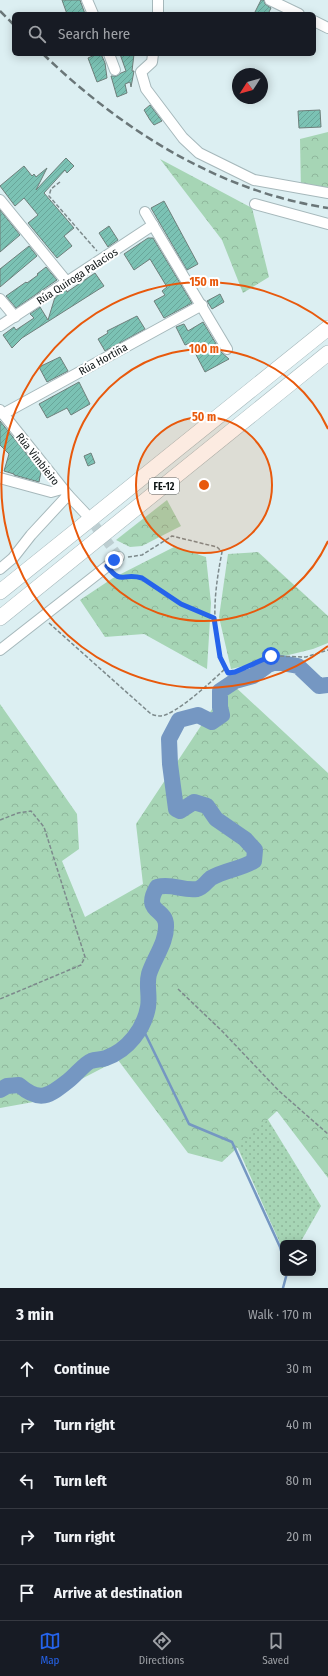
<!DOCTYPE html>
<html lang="en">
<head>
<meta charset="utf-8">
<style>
  :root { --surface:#171b24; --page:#242831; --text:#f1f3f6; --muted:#9ea1a6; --line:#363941; --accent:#2563eb }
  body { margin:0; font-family:"Fira Sans Condensed",sans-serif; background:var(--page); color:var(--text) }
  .controls { position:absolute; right:12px; bottom:12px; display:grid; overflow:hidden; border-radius:6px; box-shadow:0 2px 10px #0003 }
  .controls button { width:36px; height:36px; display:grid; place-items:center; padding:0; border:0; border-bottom:1px solid var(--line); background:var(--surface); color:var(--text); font:20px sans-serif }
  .compass { position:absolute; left:232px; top:68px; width:36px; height:36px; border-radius:50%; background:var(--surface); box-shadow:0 2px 10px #0003; rotate:234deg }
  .stop { position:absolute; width:12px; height:12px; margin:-9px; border:3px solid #2563eb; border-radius:50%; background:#fff }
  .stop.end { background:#2563eb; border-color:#fff; box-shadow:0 1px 4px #0008 }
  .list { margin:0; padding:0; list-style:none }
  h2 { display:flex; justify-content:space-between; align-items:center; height:52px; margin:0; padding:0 16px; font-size:17px }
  h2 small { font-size:13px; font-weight:400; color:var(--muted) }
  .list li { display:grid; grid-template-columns:26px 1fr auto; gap:12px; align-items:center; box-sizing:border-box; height:56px; padding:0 16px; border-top:1px solid var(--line) }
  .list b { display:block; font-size:15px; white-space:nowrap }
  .list em { font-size:13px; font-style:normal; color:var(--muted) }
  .icon { flex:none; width:22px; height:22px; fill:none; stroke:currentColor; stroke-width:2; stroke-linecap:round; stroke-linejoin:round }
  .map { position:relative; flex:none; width:328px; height:1288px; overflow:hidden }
  .search { position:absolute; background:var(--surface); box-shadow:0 2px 10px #0003; left:12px; right:12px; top:12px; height:44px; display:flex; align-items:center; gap:10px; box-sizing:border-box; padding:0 14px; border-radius:6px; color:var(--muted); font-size:15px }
  .sheet { height:332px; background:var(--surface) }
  nav { display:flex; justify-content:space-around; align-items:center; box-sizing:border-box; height:56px; border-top:1px solid var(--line); background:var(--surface); font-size:11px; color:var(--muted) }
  nav a { display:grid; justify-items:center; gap:2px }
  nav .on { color:var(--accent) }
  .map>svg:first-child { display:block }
  .grass { fill:url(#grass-dots) }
  .forest { fill:url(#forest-crowns) }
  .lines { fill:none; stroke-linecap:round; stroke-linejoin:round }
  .stream { stroke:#7597c2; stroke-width:2.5 }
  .river { stroke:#7597c2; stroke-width:16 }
  .building { fill:url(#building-hatch); stroke:#6e7f7b }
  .minor-tunnel { stroke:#bdced1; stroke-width:10; stroke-dasharray:10 5; stroke-linecap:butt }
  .minor-casing { stroke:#a6b8bb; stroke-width:12 }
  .highway-casing { stroke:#a6b8bb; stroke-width:16 }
  .path { stroke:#7d8a8c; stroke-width:1.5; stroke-dasharray:4 2; stroke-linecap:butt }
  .minor { stroke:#fff; stroke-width:10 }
  .highway { stroke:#fff; stroke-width:15 }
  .rail { stroke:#6a7678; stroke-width:2.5; stroke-dasharray:8 4; stroke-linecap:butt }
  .route { stroke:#2563eb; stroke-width:5 }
  .ring { fill:none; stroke:#e8590c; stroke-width:2 }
  .labels { text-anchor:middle; stroke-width:4; stroke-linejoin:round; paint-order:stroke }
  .shield { fill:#fff; stroke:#575c5d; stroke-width:1 }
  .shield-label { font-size:10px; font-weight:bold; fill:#0f1617 }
  .street-label { font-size:11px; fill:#0f1617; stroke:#fff }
  .centre { fill:#e8590c; stroke:#fff; stroke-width:2 }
  .ring-label { font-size:12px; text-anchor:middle; font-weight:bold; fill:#e8590c; stroke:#fff; stroke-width:4; stroke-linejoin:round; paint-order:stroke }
</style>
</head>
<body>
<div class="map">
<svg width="328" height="1288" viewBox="0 0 328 1288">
  <defs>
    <pattern id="grass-dots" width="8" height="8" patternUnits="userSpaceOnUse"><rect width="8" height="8" fill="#a6d5b5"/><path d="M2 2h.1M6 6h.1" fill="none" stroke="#8eb69b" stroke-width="1.8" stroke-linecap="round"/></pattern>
    <pattern id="forest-crowns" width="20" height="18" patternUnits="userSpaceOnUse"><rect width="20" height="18" fill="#a6d5b5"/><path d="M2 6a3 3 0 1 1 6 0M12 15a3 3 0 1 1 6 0" fill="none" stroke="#8eb69b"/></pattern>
    <pattern id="building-hatch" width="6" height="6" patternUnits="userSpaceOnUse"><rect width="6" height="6" fill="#7bc2b4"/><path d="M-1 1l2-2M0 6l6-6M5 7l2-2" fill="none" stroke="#69a69a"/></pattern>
  </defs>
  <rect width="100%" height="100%" fill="#dceff2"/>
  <path class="grass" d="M264,1113L321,1206L300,1243H283V1250L229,1128Z"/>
  <g class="forest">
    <path d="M328,132V192H301L300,139Z"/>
    <path d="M160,159L252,208L269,277L243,293L222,240Z"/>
    <path d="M167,500L181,526L142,546L130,547L116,540Z"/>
    <path d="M174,547L206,557L211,603L207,669L144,634L105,637L80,600L113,578Z"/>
    <path d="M258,552L328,616V643L313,649L231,669L219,617L228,554Z"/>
    <path d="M230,682L328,773V1178L277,1111L222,1162L188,1153L118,1060L39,1101L0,1108V704L77,814L79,849L62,861L85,917L143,884L136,824Z"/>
  </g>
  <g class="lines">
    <g class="stream">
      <path d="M142,1027L189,1124L232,1142L280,1247L283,1258"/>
      <path d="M283,1288L287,1273"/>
    </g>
    <path class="river" d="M0,1090L7,1086L19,1085C40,1103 49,1096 68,1081C75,1076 85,1063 91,1061C96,1059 101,1060 106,1058C128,1050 144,1029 148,1007C150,995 146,985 149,974C154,958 167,942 166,925C166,908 142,913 157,887C173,883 182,891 197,889C203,888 206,882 211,878C225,870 241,869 254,861L255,850L245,839L216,819L207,806L194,802L180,811L176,809L170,764L169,739L179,720L198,715L212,722L222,715L220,707V691L235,681L253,676L268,665L276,662L298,666L319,686L328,685"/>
  </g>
  <g class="building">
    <path d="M62,0H80L85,14H67Z"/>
    <path d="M261,0H264L265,4L271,8L268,14H254Z"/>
    <path d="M97,54H101L105,63L107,78L97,82L88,58Z"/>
    <path d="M120,54H134L132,71H134L131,87L130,82L125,84L127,93L117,97L111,76H117L121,73L126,71Z"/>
    <path d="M150,105L162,121L154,125L150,120L144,110Z"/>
    <path d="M320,110L321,127L299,128L298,111Z"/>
    <path d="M66,158L74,166L67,173L65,170L44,193L74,228L64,236L72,246L57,258L28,223L38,215L24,198L15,206L0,186L24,166L32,176L34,174L36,177L47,168L36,190Z"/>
    <path d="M164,201L198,264L187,270L151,208Z"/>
    <path d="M0,210L20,235L0,252Z"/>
    <path d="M109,226L118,240L108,247L99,233Z"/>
    <path d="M148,238H153L192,303L164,318L154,301L165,295L162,291L167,287L150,259L134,270L124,254Z"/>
    <path d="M29,246L37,256L0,287V269Z"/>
    <path d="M46,267L57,280L16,308L6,296L26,282L27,283L38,275L37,274Z"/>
    <path d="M95,273L104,286L22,338L12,348L3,335L14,327L16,330L34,318L30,314L40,307L48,320L55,297L66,290L67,292Z"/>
    <path d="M220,294L224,302L212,309L207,301Z"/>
    <path d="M137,316L145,329L105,351L98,339L108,333L107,331Z"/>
    <path d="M203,322L221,352L229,359L205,372L190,343L185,345L176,327L184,324L188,331Z"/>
    <path d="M60,357L68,371L47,382L39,367Z"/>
    <path d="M79,382L90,404L71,415L67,408L47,418L39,404Z"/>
    <path d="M0,421L41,472L39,482L14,475V474L4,471L9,454L0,445Z"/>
    <path d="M91,453L95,463L88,466L84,456Z"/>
  </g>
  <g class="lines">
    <path class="minor-tunnel" d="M86,514L119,557"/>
    <defs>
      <g id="minor">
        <path d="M87,0L93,14"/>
        <path d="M270,0L299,14"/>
        <path d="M158,14V0"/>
        <path d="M314,21L328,28"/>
        <path d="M109,54L115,70"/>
        <path d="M153,54L152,62L141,72L146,89L183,138L199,153L254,180L328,193"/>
        <path d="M0,200L67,282"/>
        <path d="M255,204L328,224"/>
        <path d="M145,212L227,349"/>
        <path d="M0,299L15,317"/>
        <path d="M0,326L153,225"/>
        <path d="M0,410L68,495L31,535L13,558L0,569"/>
        <path d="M3,414L202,305"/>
        <path d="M0,478L51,492L62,489"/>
        <path d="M68,495L85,513"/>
        <path d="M0,650L119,557"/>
      </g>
      <g id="highway">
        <path d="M0,592L328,328"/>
        <path d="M0,618L328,353"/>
      </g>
    </defs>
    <use href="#minor" class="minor-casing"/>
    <use href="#highway" class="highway-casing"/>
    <g class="path">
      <path d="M60,182L51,189L49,196L97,251"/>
      <path d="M128,557L142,555L172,536L217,547L222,552C214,593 209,634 228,673L235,672L271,656L306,657L328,650"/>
      <path d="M113,574C120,580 132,575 142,578L181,603L214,618"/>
      <path d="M49,623L151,714C154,715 157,716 160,716C175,716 214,679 226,668"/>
      <path d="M0,820L18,813L31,811L44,827L85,957L81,965L0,999"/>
      <path d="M178,989L222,1031L279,1091L328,1134"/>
    </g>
    <use href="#minor" class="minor"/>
    <use href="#highway" class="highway"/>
    <g class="rail">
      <path d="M0,11L14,25"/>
      <path d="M43,54C122,130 218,191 328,208"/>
    </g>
  </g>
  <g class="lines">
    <path class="route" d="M114,560L107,566C122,586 122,572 142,578L181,604L214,618L220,657L228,673L235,672L271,656"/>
  </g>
  <circle cx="204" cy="485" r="68" fill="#e8590c" fill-opacity=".12"/>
  <g class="ring">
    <circle cx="204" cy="485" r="68"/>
    <path d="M328 541A136 136 0 1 1 328 429"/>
    <path d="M328 646A203 203 0 1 1 328 324"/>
  </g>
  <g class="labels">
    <rect class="shield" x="149" y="478" width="30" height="16" rx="3"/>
    <g class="shield-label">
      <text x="164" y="490">FE-12</text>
    </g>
    <g class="street-label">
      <text transform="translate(77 276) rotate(-33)" y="4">Rúa Quiroga Palacios</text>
      <text transform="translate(103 359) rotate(-29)" y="4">Rúa Hortiña</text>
      <text transform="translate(38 459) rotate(52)" y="4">Rúa Vimbieiro</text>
    </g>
  </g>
  <circle cx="204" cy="485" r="6" class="centre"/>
  <g class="ring-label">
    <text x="204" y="286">150 m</text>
    <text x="204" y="353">100 m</text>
    <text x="204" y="421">50 m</text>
  </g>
</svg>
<div class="controls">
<button><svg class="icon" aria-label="layers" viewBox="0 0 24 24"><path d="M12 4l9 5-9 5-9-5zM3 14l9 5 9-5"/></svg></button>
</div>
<svg class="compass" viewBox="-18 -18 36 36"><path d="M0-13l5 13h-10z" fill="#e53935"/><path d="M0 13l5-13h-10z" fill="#9ea1a6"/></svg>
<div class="stop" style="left:271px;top:656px"></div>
<div class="stop end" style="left:114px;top:560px"></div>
<div class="search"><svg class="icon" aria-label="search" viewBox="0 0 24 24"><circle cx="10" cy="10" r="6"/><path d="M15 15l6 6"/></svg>Search here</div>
</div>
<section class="sheet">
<h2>3 min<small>Walk · 170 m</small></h2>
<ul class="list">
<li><svg class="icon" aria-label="ahead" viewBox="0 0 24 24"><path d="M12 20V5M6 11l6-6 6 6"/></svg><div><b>Continue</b></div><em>30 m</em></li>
<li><svg class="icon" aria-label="right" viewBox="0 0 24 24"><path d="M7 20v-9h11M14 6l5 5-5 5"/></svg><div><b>Turn right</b></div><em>40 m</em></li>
<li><svg class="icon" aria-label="left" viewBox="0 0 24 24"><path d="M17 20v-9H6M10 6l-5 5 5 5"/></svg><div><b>Turn left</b></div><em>80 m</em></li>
<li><svg class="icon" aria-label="right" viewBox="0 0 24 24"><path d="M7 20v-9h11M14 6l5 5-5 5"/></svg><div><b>Turn right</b></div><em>20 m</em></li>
<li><svg class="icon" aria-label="arrive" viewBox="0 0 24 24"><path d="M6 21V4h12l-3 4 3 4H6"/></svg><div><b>Arrive at destination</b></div></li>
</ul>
</section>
<nav>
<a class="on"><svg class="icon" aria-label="map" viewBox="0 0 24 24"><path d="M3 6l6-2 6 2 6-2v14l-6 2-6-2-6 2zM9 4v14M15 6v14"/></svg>Map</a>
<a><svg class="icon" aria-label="directions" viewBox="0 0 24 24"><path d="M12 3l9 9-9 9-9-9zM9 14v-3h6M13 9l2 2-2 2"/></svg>Directions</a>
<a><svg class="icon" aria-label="saved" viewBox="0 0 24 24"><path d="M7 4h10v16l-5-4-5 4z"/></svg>Saved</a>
</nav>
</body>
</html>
